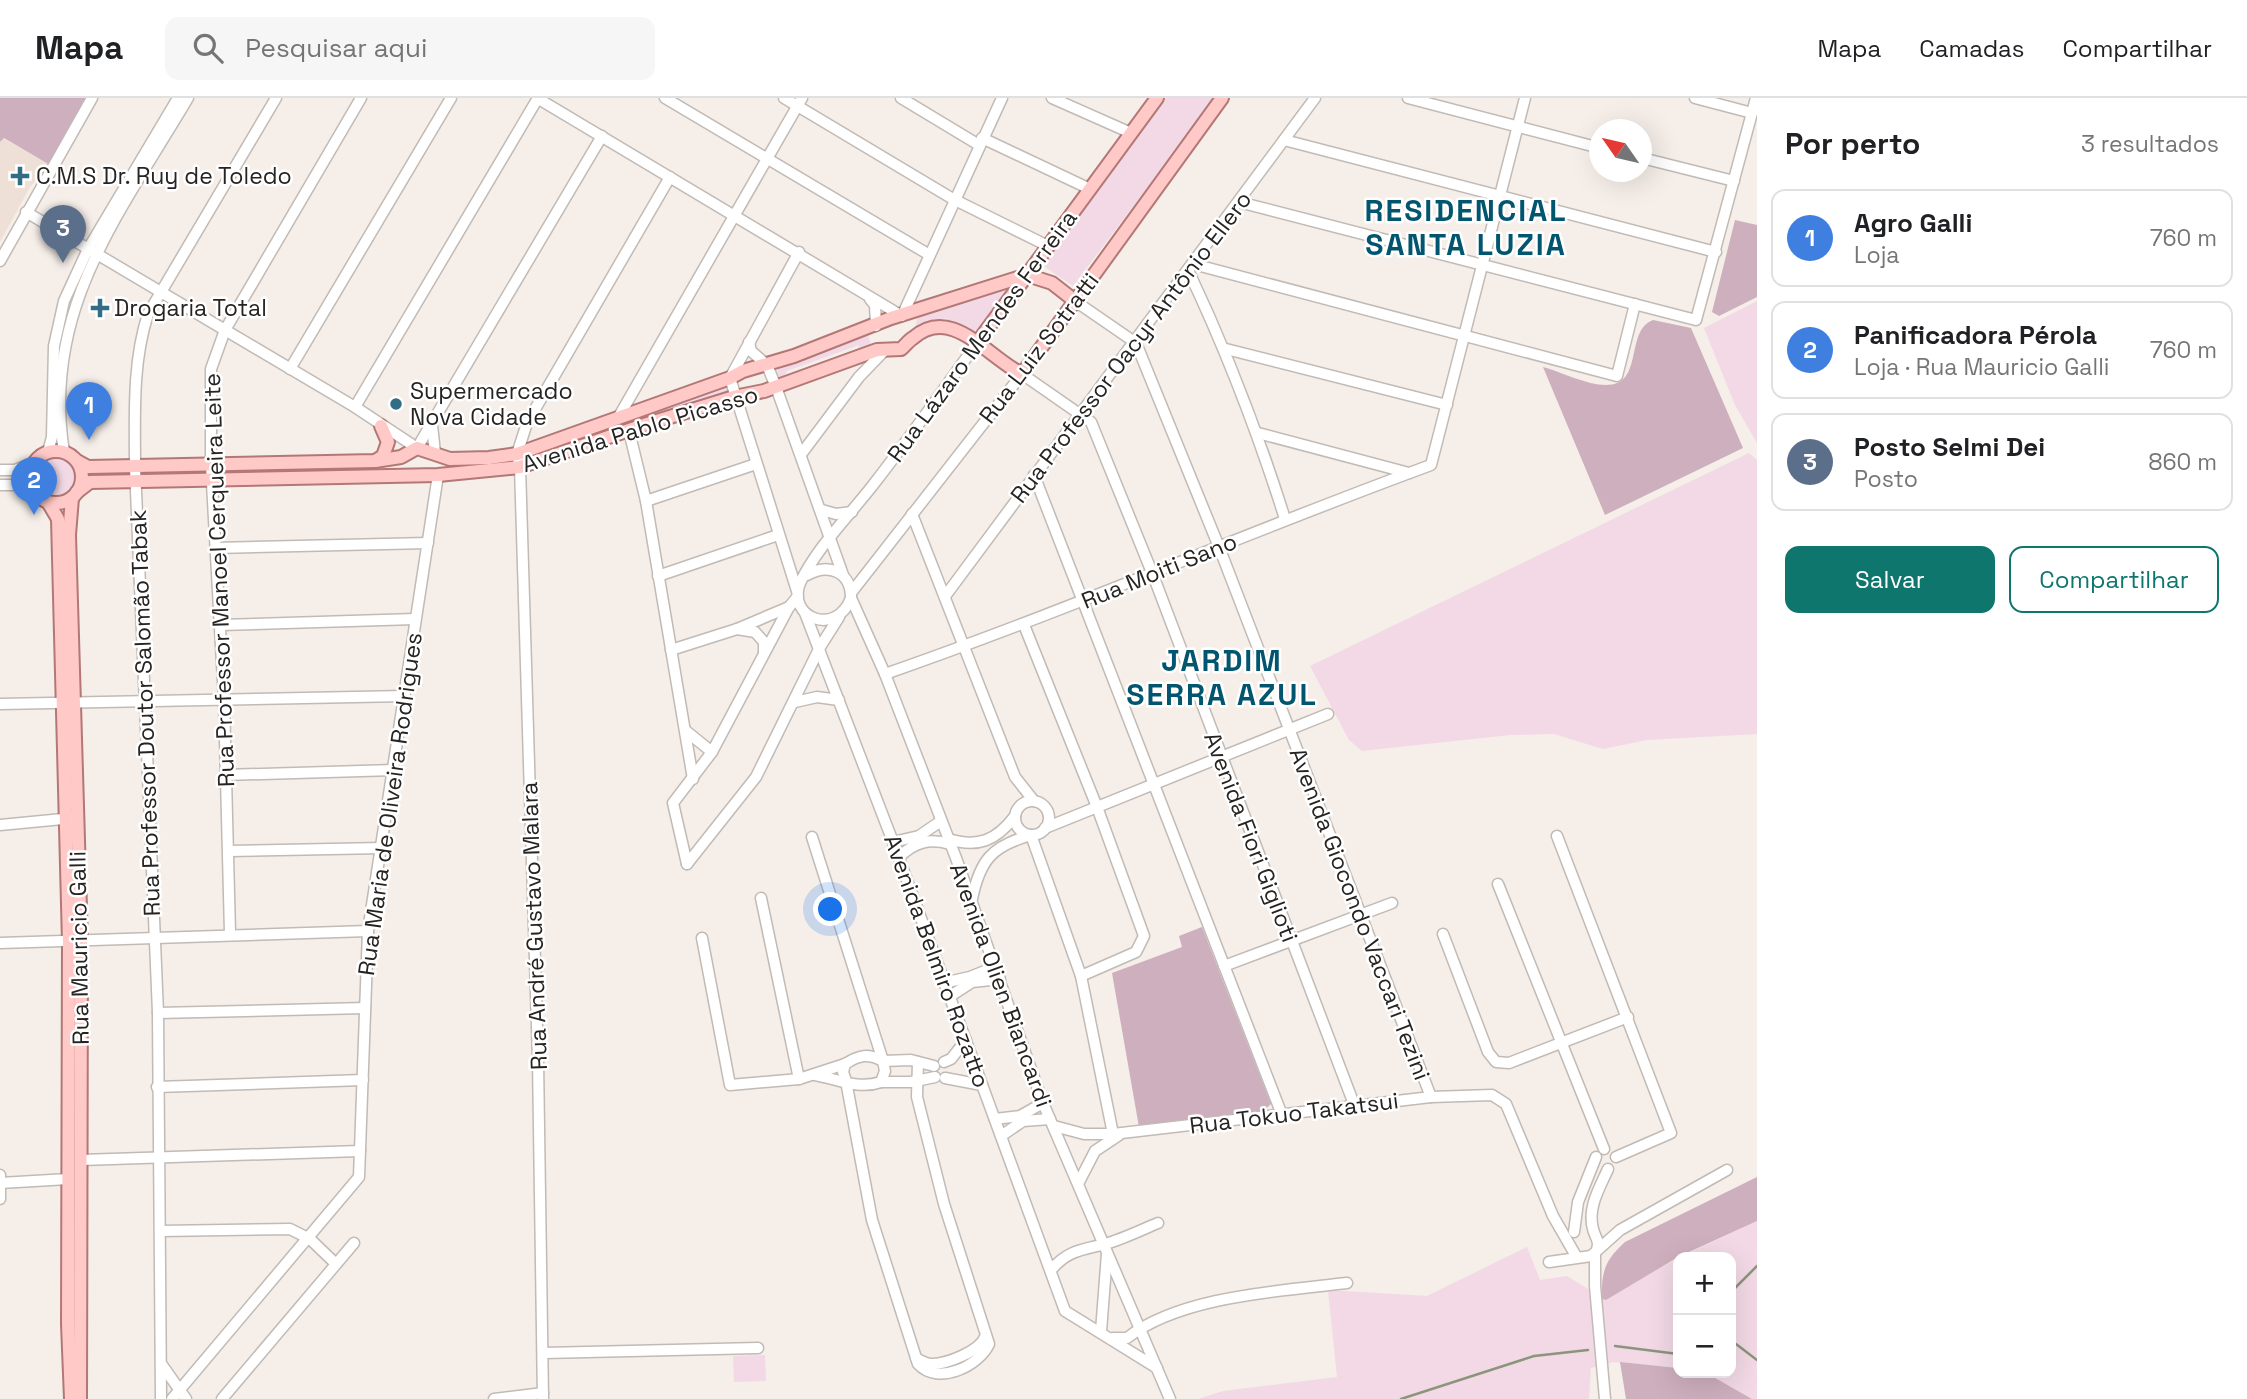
<!DOCTYPE html>
<html lang="pt">
<head>
<meta charset="utf-8">
<style>
  :root { --surface:#fff; --page:#f6f6f6; --text:#202124; --muted:#757577; --line:#e0e0e0; --accent:#0f766e }
  body { margin:0; font-family:"Space Grotesk",sans-serif; background:var(--page); color:var(--text) }
  .controls { position:absolute; right:21px; bottom:21px; display:grid; overflow:hidden; border-radius:14px; box-shadow:0 7px 28px #0002 }
  .controls button { width:63px; height:63px; display:grid; place-items:center; padding:0; border:0; border-bottom:2px solid var(--line); background:var(--surface); color:var(--text); font:35px sans-serif }
  .compass { position:absolute; left:1589px; top:21px; width:63px; height:63px; border-radius:50%; background:var(--surface); box-shadow:0 7px 28px #0002; rotate:304deg }
  .you { position:absolute; left:831px; top:812px; width:24px; height:24px; margin:-18px; border:5px solid #fff; border-radius:50%; background:#1a73e8; box-shadow:0 0 0 10px #1a73e833 }
  .badge { display:grid; place-items:center; width:46px; height:46px; border-radius:50%; background:var(--accent); color:#fff; font-size:23px; font-weight:700 }
  .pin { position:absolute; translate:-50% -58px; filter:drop-shadow(0 2px 4px #0008) }
  .pin::after { content:''; position:absolute; top:37px; width:24px; height:21px; background:inherit; clip-path:polygon(0 0,100% 0,50% 100%) }
  .list { margin:0; padding:0; list-style:none }
  h2 { display:flex; justify-content:space-between; align-items:center; height:91px; margin:0; padding:0 28px; font-size:30px }
  h2 small { font-size:23px; font-weight:400; color:var(--muted) }
  .list li { display:grid; grid-template-columns:46px 1fr auto; gap:21px; align-items:center; box-sizing:border-box; height:98px; margin:0 14px 14px; padding:0 14px; border:2px solid var(--line); border-radius:14px }
  .list b { display:block; font-size:26px; white-space:nowrap }
  .list p { margin:0; font-size:23px; white-space:nowrap; color:var(--muted) }
  .list em { font-size:23px; font-style:normal; color:var(--muted) }
  .actions { display:flex; gap:14px; padding:21px 28px }
  .actions a { flex:1; padding:16px 0; border:2px solid var(--accent); border-radius:14px; text-align:center; font-size:24px; color:var(--accent) }
  .actions .main { background:var(--accent); color:#fff }
  .icon { flex:none; width:38px; height:38px; fill:none; stroke:currentColor; stroke-width:2; stroke-linecap:round; stroke-linejoin:round }
  .map { position:relative; flex:none; width:1757px; height:1301px; overflow:hidden }
  header { display:flex; align-items:center; gap:42px; box-sizing:border-box; height:98px; padding:0 35px; background:var(--surface); border-bottom:2px solid var(--line) }
  header strong { font-size:33px }
  nav { display:flex; gap:38px; margin-inline-start:auto; font-size:24px }
  .search { width:490px; height:63px; background:var(--page); display:flex; align-items:center; gap:18px; box-sizing:border-box; padding:0 24px; border-radius:14px; color:var(--muted); font-size:26px }
  main { display:flex }
  aside { flex:1; background:var(--surface) }
  .map>svg:first-child { display:block }
  .built { fill:#eee0d6 }
  .green { fill:#f2d9e5 }
  .forest { fill:#ceafbd }
  .lines { fill:none; stroke-linecap:round; stroke-linejoin:round }
  .stream { stroke:#8b957b; stroke-width:2.5 }
  .minor-casing { stroke:#c1bab5; stroke-width:13 }
  .major-casing { stroke:#b37875; stroke-width:16 }
  .minor { stroke:#fff; stroke-width:10 }
  .major { stroke:#ffc9c7; stroke-width:12 }
  .poi-dot { fill:#316d84; stroke:#fff; stroke-width:2.5 }
  .labels { text-anchor:middle; stroke-width:5; stroke-linejoin:round; paint-order:stroke }
  .poi-label { font-size:23px; fill:#262422; stroke:#fff; text-anchor:start }
  .street-label { font-size:23px; fill:#262422; stroke:#fff }
  .district-label { font-size:30px; font-weight:bold; letter-spacing:2px; fill:#02556e; stroke:#fff }
</style>
</head>
<body>
<header>
<strong>Mapa</strong>
<div class="search"><svg class="icon" aria-label="search" viewBox="0 0 24 24"><circle cx="10" cy="10" r="6"/><path d="M15 15l6 6"/></svg>Pesquisar aqui</div>
<nav><a>Mapa</a><a>Camadas</a><a>Compartilhar</a></nav>
</header>
<main>
<div class="map">
<svg width="1757" height="1301" viewBox="0 0 1757 1301">
  <rect width="100%" height="100%" fill="#f5eee9"/>
  <path class="built" d="M3,40L50,67L30,89L0,144V44Z"/>
  <g class="green">
    <path d="M1166,0H1215L1073,188L1045,169L1044,163Z"/>
    <path d="M1012,187L1013,190L978,232L970,233L945,220L919,230L916,228L917,220Z"/>
    <path d="M1757,203V345L1735,307L1704,230Z"/>
    <path d="M868,237L872,250L857,254L859,247L787,273L783,281L779,279L775,268Z"/>
    <path d="M729,286L731,295L528,362L529,357Z"/>
    <path d="M1749,355L1757,362V636L1647,642L1603,651L1554,636L1510,637L1362,653L1349,642L1310,568Z"/>
    <circle cx="56" cy="380" r="21"/>
    <path d="M1757,1123V1301H1752L1710,1277L1698,1275H1731V1159H1680Z"/>
    <path d="M1527,1149L1540,1182L1567,1178L1606,1202L1629,1186L1678,1160V1270L1613,1264L1591,1270L1589,1301H1198L1223,1293L1337,1279L1328,1192L1427,1198Z"/>
    <path d="M765,1257L766,1283L734,1284L733,1258Z"/>
  </g>
  <g class="forest">
    <path d="M0,0H90L50,67L4,40L0,44Z"/>
    <path d="M1735,122L1757,127V199L1719,218L1712,214Z"/>
    <path d="M1653,222L1691,230L1743,350L1605,417L1543,269C1562,274 1586,287 1606,287C1645,287 1624,233 1653,222Z"/>
    <path d="M1202,829L1271,1006L1260,1016L1139,1029L1112,875L1182,849L1179,838Z"/>
    <path d="M1757,1079V1123L1678,1159L1606,1202L1602,1201C1601,1174 1605,1162 1625,1144Z"/>
    <path d="M1620,1264L1678,1270V1275L1710,1277L1752,1301H1626Z"/>
  </g>
  <g class="lines">
    <g class="stream">
      <path d="M1731,1194L1757,1168"/>
      <path d="M1731,1247L1736,1246L1757,1262"/>
      <path d="M1615,1248L1678,1256"/>
      <path d="M1401,1301L1534,1258L1588,1252"/>
    </g>
    <defs>
      <g id="minor">
        <path d="M537,0L902,218L1002,0"/>
        <path d="M665,0L928,156"/>
        <path d="M784,0L953,101L1048,148"/>
        <path d="M901,0L979,47"/>
        <path d="M1052,0L1131,35"/>
        <path d="M1408,0L1600,50"/>
        <path d="M1695,0L1752,15"/>
        <path d="M982,40L1090,91"/>
        <path d="M1284,42L1716,154"/>
        <path d="M1642,60L1734,83"/>
        <path d="M1239,104L1696,222L1756,0"/>
        <path d="M26,114L355,309L417,350L602,38"/>
        <path d="M0,163L92,0"/>
        <path d="M1193,166L1617,278L1635,206"/>
        <path d="M1188,172C1227,254 1258,335 1285,421"/>
        <path d="M870,201L875,207L876,228"/>
        <path d="M1075,203L1136,245L1219,449L1431,999"/>
        <path d="M749,244L751,253L767,267L776,289L843,477"/>
        <path d="M1226,251L1447,307"/>
        <path d="M290,271L451,0"/>
        <path d="M355,309L538,0"/>
        <path d="M618,320L802,0"/>
        <path d="M432,327L435,355"/>
        <path d="M629,333L646,403L693,681"/>
        <path d="M1258,335L1409,375"/>
        <path d="M48,354L52,339L54,248L64,203L88,151L178,0"/>
        <path d="M64,354C41,212 120,115 188,0"/>
        <path d="M802,355L859,279L885,252"/>
        <path d="M0,372H15L35,364"/>
        <path d="M1034,377L1282,1017"/>
        <path d="M0,387H19L35,395"/>
        <path d="M646,403L756,366"/>
        <path d="M822,412L836,416L852,414"/>
        <path d="M912,416L1015,679L1034,703"/>
        <path d="M215,450L428,445"/>
        <path d="M807,477C828,465 851,473 851,500C836,540 786,519 800,485C817,449 849,418 873,387C909,341 943,292 977,245"/>
        <path d="M658,478L778,437"/>
        <path d="M797,493L730,280L799,154"/>
        <path d="M851,495L1022,276L1091,324L1153,477L1355,1009"/>
        <path d="M946,497L1315,0"/>
        <path d="M851,500L885,576L956,760L1043,1005L1170,1301"/>
        <path d="M805,515L893,744L1065,1213L1157,1270"/>
        <path d="M220,527L415,521"/>
        <path d="M1024,527L1097,709L1144,838L1136,854L1081,878"/>
        <path d="M737,531L755,534L764,544V554"/>
        <path d="M671,552L737,531L789,509"/>
        <path d="M885,576C1069,512 1248,434 1431,367L1525,0"/>
        <path d="M795,604L817,599L839,602"/>
        <path d="M0,606L405,598"/>
        <path d="M686,633L712,654"/>
        <path d="M225,677L394,672"/>
        <circle cx="1032" cy="720" r="17"/>
        <path d="M0,727L73,720"/>
        <path d="M1045,730L1328,616"/>
        <path d="M1557,738L1671,1035L1616,1059"/>
        <path d="M812,739L883,963L911,962L934,968"/>
        <path d="M948,741C978,750 996,743 1015,718"/>
        <path d="M893,744L919,738L941,723"/>
        <path d="M229,753L382,750"/>
        <path d="M899,759C915,744 929,740 950,746"/>
        <path d="M687,766L673,705L712,654L789,509L798,498"/>
        <path d="M687,766L756,679L820,549L839,519"/>
        <path d="M1498,786L1604,1051"/>
        <path d="M761,800L799,981"/>
        <path d="M972,801C980,762 992,748 1031,737L1081,878L1113,1036"/>
        <path d="M230,835L224,602L211,367V271L225,232L361,0"/>
        <path d="M1443,836L1488,954L1496,964L1509,965L1628,919"/>
        <path d="M702,840L730,987L799,981L845,966"/>
        <path d="M0,845L368,833"/>
        <path d="M1224,868L1392,805"/>
        <path d="M943,885L970,879L995,869"/>
        <path d="M949,899L972,884L1000,881"/>
        <path d="M158,915L365,910"/>
        <path d="M944,964L951,961L966,942"/>
        <path d="M815,977C838,981 858,992 881,984L885,973L883,963C868,955 859,957 845,966L843,974L846,983L872,1122L918,1266C938,1288 979,1268 989,1246L944,1106L917,999L918,964"/>
        <path d="M945,980L982,987"/>
        <path d="M881,984H911L935,979"/>
        <path d="M157,989L363,982"/>
        <path d="M995,1021L1020,1018L1043,1005"/>
        <path d="M1054,1028L1084,1036H1113L1431,999L1492,997L1506,1006L1553,1118L1576,1158"/>
        <path d="M1001,1038L1023,1023L1050,1021"/>
        <path d="M81,1062L360,1053"/>
        <path d="M0,1077V1101"/>
        <path d="M1079,1084L1095,1053L1119,1037"/>
        <path d="M0,1085L68,1081"/>
        <path d="M161,1133L290,1131L310,1141L336,1166"/>
        <path d="M1574,1134L1578,1104L1596,1059"/>
        <path d="M1597,1152C1600,1142 1595,1140 1593,1131C1587,1110 1600,1089 1608,1071"/>
        <path d="M1595,1155V1188L1605,1301"/>
        <path d="M1549,1164L1591,1158L1620,1132L1727,1072"/>
        <path d="M1051,1172C1068,1152 1082,1152 1105,1146C1123,1141 1141,1132 1158,1125"/>
        <path d="M1101,1233L1107,1156"/>
        <path d="M1113,1240H1127C1180,1198 1281,1193 1347,1185"/>
        <path d="M544,1255L758,1250"/>
        <path d="M916,1260C921,1263 926,1266 932,1266C947,1266 980,1253 985,1239"/>
        <path d="M162,1267L186,1301"/>
        <path d="M161,1301L158,915L135,369C135,318 132,265 148,216L276,0"/>
        <path d="M172,1301L359,1079L368,833L438,377"/>
        <path d="M222,1301L354,1145"/>
        <path d="M494,1301L543,1295"/>
        <path d="M543,1301L538,962L520,369L517,356L527,325L670,79"/>
      </g>
      <g id="major">
        <path d="M977,245L1157,0"/>
        <circle cx="56" cy="379" r="26"/>
        <path d="M77,363L88,369L375,363L401,359L417,350L450,361L489,360L517,356L730,280L743,273L794,258L891,220L1027,177L1052,185L1075,203"/>
        <path d="M375,363L383,358L388,344L381,328"/>
        <path d="M77,394L90,384L438,377L520,369L644,327L734,299L764,293L877,252L901,251C905,248 908,243 913,240C952,206 988,260 1022,276L1222,0"/>
        <path d="M72,400L69,437L81,844L80,1301"/>
        <path d="M48,404L58,421L69,844L68,1226L71,1301"/>
      </g>
    </defs>
    <use href="#minor" class="minor-casing"/>
    <use href="#major" class="major-casing"/>
    <use href="#minor" class="minor"/>
    <use href="#major" class="major"/>
  </g>
  <g class="poi-dot">
    <path d="M16.5 67.5h7v7h7v7h-7v7h-7v-7h-7v-7h7z"/>
    <path d="M96.5 199.5h7v7h7v7h-7v7h-7v-7h-7v-7h7z"/>
    <circle cx="396" cy="306" r="7"/>
  </g>
  <g class="labels">
    <g class="poi-label">
      <text x="36" y="86">C.M.S Dr. Ruy de Toledo</text>
      <text x="114" y="218">Drogaria Total</text>
      <text x="410" y="301">Supermercado<tspan x="410" dy="26">Nova Cidade</tspan></text>
    </g>
    <g class="street-label">
      <text transform="translate(982 238) rotate(-54)" y="8">Rua Lázaro Mendes Ferreira</text>
      <text transform="translate(1131 249) rotate(-53)" y="8">Rua Professor Oacyr Antônio Ellero</text>
      <text transform="translate(1039 250) rotate(-53)" y="8">Rua Luiz Sotratti</text>
      <text transform="translate(640 331) rotate(-17)" y="8">Avenida Pablo Picasso</text>
      <text transform="translate(1159 473) rotate(-22)" y="8">Rua Moiti Sano</text>
      <text transform="translate(219 482) rotate(-92)" y="8">Rua Professor Manoel Cerqueira Leite</text>
      <text transform="translate(145 615) rotate(-92)" y="8">Rua Professor Doutor Salomão Tabak</text>
      <text transform="translate(390 706) rotate(-82)" y="8">Rua Maria de Oliveira Rodrigues</text>
      <text transform="translate(1251 739) rotate(69)" y="8">Avenida Fiori Giglioti</text>
      <text transform="translate(1360 816) rotate(69)" y="8">Avenida Giocondo Vaccari Tezini</text>
      <text transform="translate(534 828) rotate(-92)" y="8">Rua André Gustavo Malara</text>
      <text transform="translate(79 850) rotate(-91)" y="8">Rua Mauricio Galli</text>
      <text transform="translate(937 863) rotate(70)" y="8">Avenida Belmiro Rozatto</text>
      <text transform="translate(1001 887) rotate(70)" y="8">Avenida Olien Biancardi</text>
      <text transform="translate(1294 1015) rotate(-7)" y="8">Rua Tokuo Takatsui</text>
    </g>
    <g class="district-label">
      <text x="1466" y="123">RESIDENCIAL<tspan x="1466" dy="34">SANTA LUZIA</tspan></text>
      <text x="1222" y="573">JARDIM<tspan x="1222" dy="34">SERRA AZUL</tspan></text>
    </g>
  </g>
</svg>
<div class="controls">
<button>+</button>
<button>−</button>
</div>
<svg class="compass" viewBox="-18 -18 36 36"><path d="M0-13l5 13h-10z" fill="#e53935"/><path d="M0 13l5-13h-10z" fill="#757577"/></svg>
<div class="you"></div>
<div class="pin badge" style="left:89px;top:342px;background:#3f7fe0">1</div>
<div class="pin badge" style="left:34px;top:417px;background:#3f7fe0">2</div>
<div class="pin badge" style="left:63px;top:165px;background:#5c6f8a">3</div>
</div>
<aside>
<h2>Por perto<small>3 resultados</small></h2>
<ul class="list">
<li><span class="badge" style="background:#3f7fe0">1</span><div><b>Agro Galli</b><p>Loja</p></div><em>760 m</em></li>
<li><span class="badge" style="background:#3f7fe0">2</span><div><b>Panificadora Pérola</b><p>Loja · Rua Mauricio Galli</p></div><em>760 m</em></li>
<li><span class="badge" style="background:#5c6f8a">3</span><div><b>Posto Selmi Dei</b><p>Posto</p></div><em>860 m</em></li>
</ul>
<div class="actions"><a class="main">Salvar</a><a>Compartilhar</a></div>
</aside>
</main>
</body>
</html>
